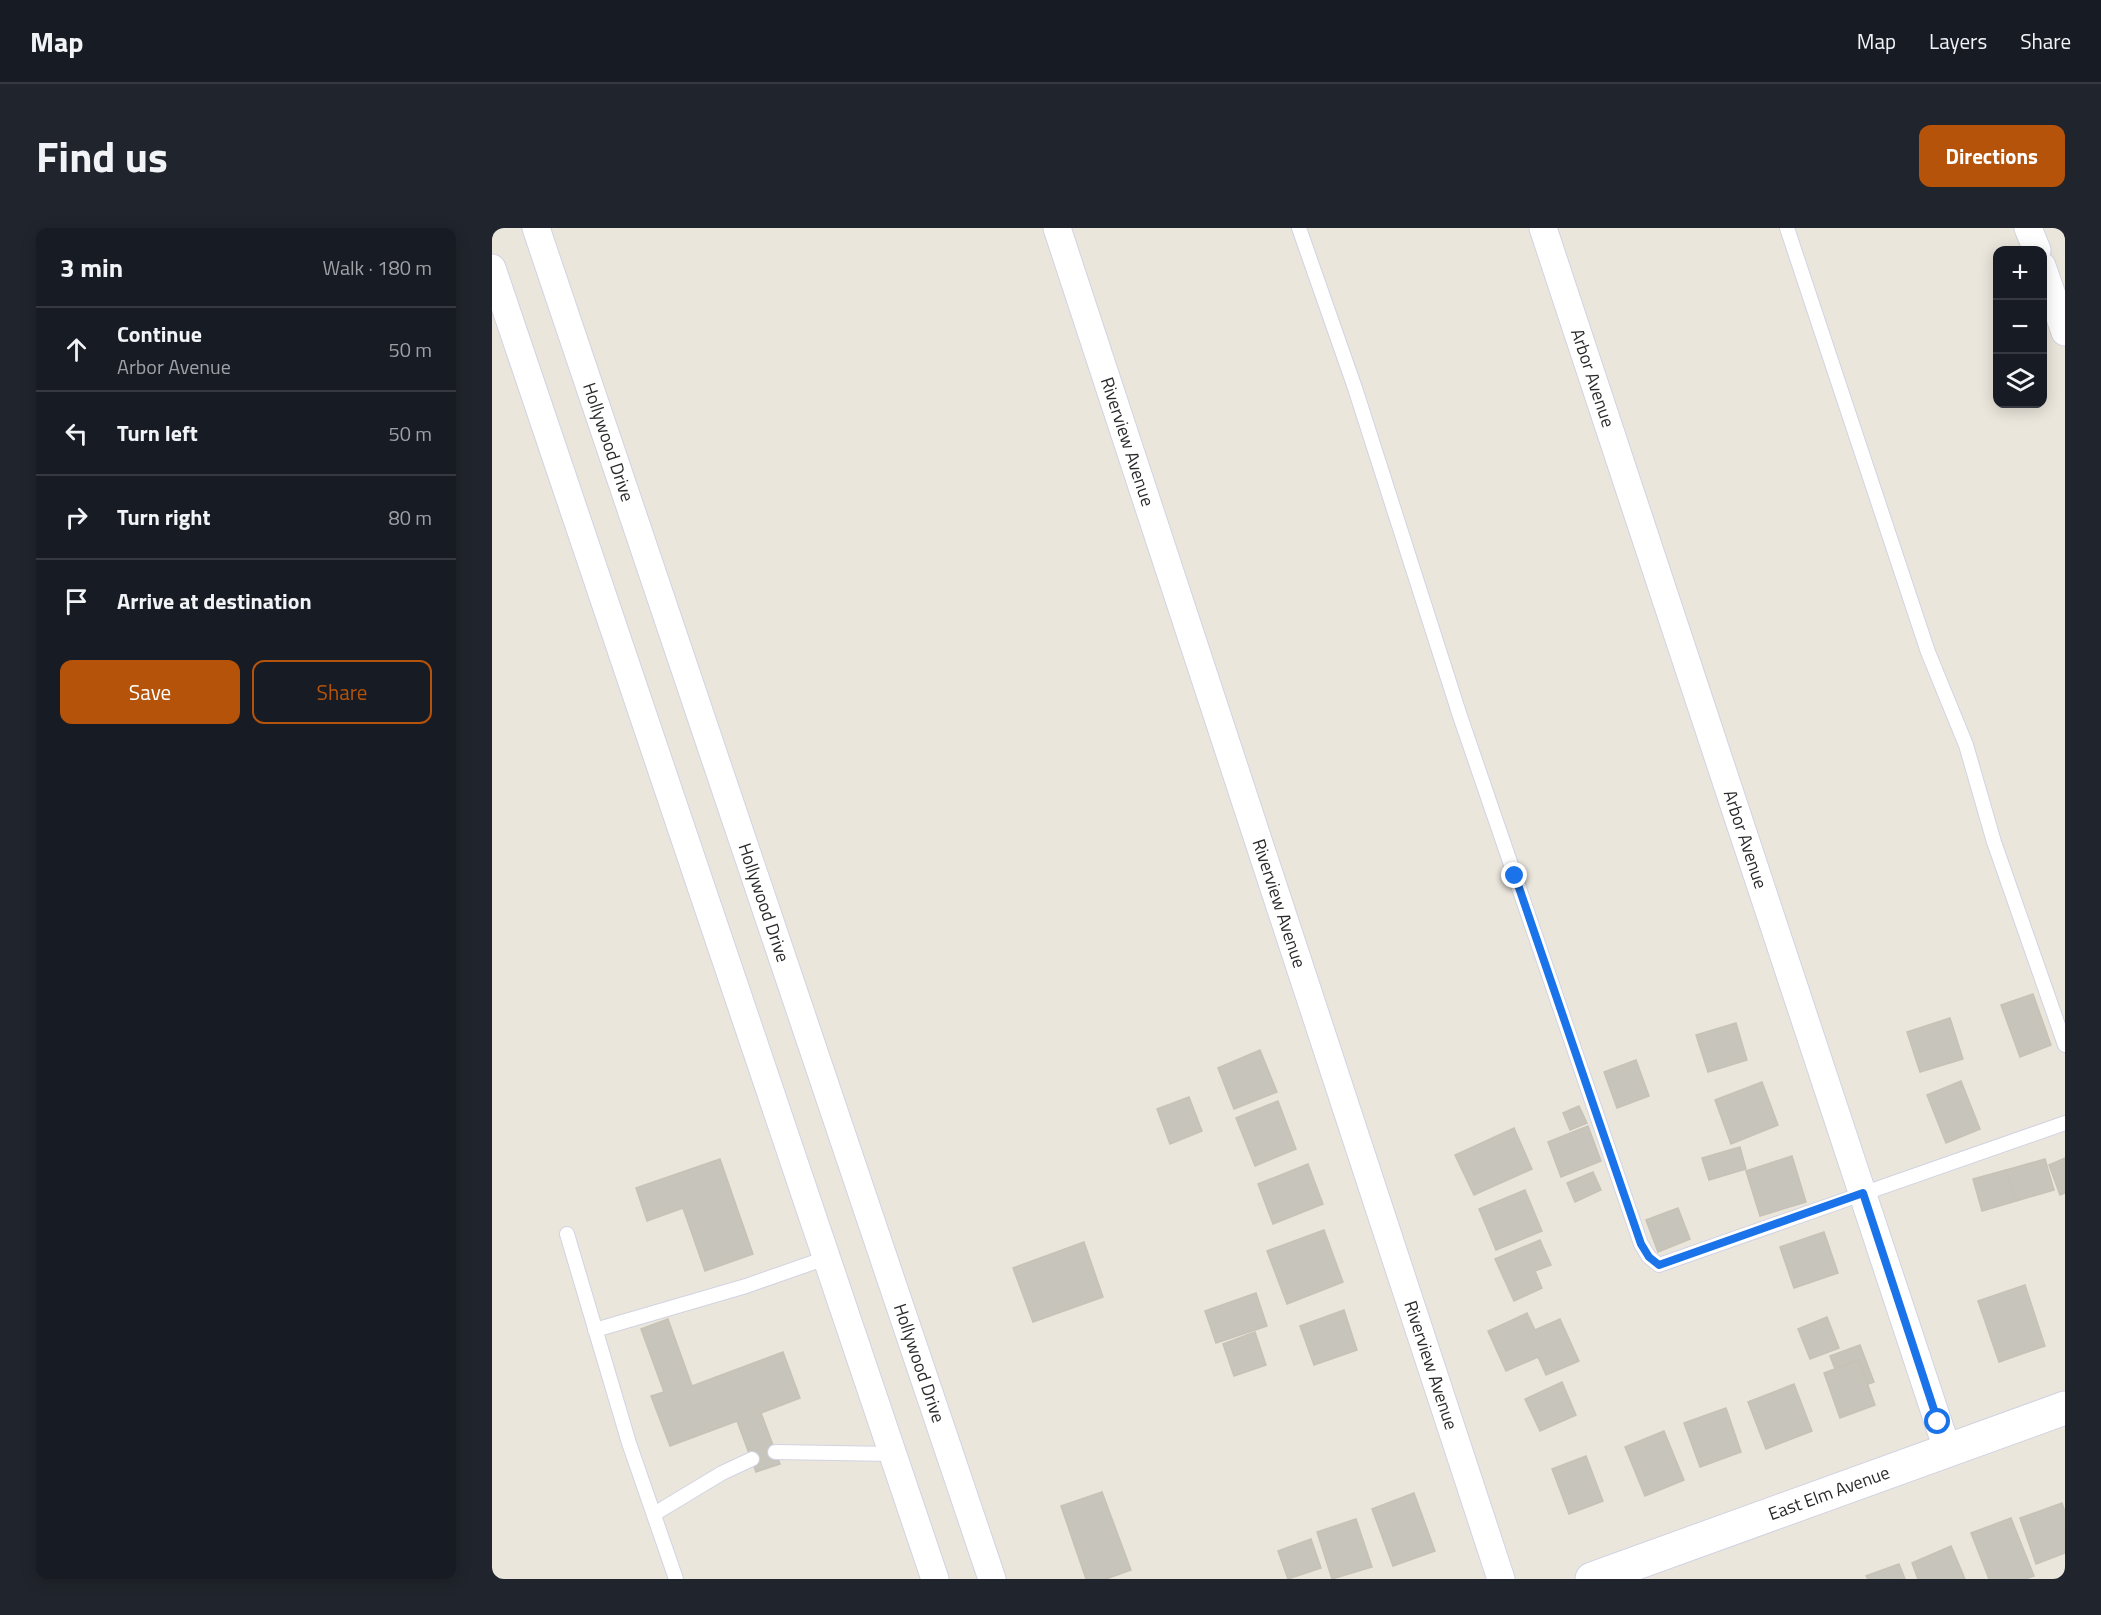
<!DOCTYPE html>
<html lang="en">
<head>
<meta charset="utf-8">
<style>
  :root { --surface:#171b24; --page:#20242c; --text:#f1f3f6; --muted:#9ea1a6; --line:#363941; --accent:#b45309 }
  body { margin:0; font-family:"Titillium Web",sans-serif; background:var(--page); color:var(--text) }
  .controls { position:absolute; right:18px; top:18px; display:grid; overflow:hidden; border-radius:12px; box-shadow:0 3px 15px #0003 }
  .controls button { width:54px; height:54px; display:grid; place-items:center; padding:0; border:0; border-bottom:2px solid var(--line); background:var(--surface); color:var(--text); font:30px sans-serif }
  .stop { position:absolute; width:18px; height:18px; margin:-14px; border:4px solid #1a73e8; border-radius:50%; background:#fff }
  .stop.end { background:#1a73e8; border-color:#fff; box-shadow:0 2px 6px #0008 }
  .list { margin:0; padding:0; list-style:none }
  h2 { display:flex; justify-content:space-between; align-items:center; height:78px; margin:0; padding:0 24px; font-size:26px }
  h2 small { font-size:20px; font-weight:400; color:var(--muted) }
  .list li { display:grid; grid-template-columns:39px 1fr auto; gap:18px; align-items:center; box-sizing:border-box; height:84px; padding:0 24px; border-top:2px solid var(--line) }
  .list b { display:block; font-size:22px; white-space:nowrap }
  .list p { margin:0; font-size:20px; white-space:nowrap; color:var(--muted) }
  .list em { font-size:20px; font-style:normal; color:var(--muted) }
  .actions { display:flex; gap:12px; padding:18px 24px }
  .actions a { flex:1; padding:14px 0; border:2px solid var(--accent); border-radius:12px; text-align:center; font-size:21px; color:var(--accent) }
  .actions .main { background:var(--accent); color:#fff }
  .icon { flex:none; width:33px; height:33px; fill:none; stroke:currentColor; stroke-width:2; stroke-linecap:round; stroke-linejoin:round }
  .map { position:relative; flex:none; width:1573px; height:1351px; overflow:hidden; border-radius:12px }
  header { display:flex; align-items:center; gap:36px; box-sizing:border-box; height:84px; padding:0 30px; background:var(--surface); border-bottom:2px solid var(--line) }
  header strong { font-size:28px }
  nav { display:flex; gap:33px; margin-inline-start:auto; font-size:21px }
  .intro { display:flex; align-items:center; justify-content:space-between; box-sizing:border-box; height:144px; padding:0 36px }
  h1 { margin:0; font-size:42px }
  .button { padding:15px 27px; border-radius:12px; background:var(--accent); color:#fff; font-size:21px; font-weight:700 }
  main { display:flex; gap:36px; padding:0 36px }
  aside { flex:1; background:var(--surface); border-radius:12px; box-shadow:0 3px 15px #0003 }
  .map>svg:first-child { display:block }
  .building { fill:#c7c4bb; stroke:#c6c2b6; stroke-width:1.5 }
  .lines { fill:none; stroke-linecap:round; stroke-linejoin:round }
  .service-casing { stroke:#d2d3e2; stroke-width:16 }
  .minor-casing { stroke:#d2d3e2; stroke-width:29 }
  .secondary-casing { stroke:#d2d3e2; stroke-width:35 }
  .service { stroke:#fff; stroke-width:14 }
  .minor { stroke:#fff; stroke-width:27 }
  .secondary { stroke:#fff; stroke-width:33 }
  .route { stroke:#1a73e8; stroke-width:8 }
  .labels { text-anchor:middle; stroke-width:5; stroke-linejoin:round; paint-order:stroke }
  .street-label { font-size:18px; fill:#2a2a2a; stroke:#fff }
</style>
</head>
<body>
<header>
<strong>Map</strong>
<nav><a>Map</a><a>Layers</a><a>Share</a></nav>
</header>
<div class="intro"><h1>Find us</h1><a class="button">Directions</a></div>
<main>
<aside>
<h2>3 min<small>Walk · 180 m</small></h2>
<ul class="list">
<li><svg class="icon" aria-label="ahead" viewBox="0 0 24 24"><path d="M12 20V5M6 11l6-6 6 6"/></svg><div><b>Continue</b><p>Arbor Avenue</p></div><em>50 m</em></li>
<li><svg class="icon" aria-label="left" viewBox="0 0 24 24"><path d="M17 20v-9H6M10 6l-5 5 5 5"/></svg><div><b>Turn left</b></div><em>50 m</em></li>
<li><svg class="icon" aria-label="right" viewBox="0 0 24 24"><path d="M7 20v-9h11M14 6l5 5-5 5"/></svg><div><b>Turn right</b></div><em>80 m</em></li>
<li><svg class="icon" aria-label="arrive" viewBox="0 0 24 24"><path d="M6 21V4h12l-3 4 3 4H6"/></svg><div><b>Arrive at destination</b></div></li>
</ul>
<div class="actions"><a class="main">Save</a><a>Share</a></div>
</aside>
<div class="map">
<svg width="1573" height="1351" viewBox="0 0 1573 1351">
  <rect width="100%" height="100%" fill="#ebe6dc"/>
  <g class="building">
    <path d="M1541,766L1559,817L1528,829L1509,777Z"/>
    <path d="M1458,790L1471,831L1428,844L1415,804Z"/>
    <path d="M1244,795L1255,832L1216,844L1204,807Z"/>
    <path d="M768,822L785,864L742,881L726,840Z"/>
    <path d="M1144,832L1157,868L1125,880L1112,844Z"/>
    <path d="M1469,853L1488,901L1454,915L1435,867Z"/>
    <path d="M1270,854L1286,897L1239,916L1223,872Z"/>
    <path d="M697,869L710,903L678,916L665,881Z"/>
    <path d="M786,873L804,921L763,938L744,890Z"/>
    <path d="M1087,878L1095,895L1078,902L1071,885Z"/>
    <path d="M1096,898L1109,933L1069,949L1056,914Z"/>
    <path d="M1022,900L1040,941L982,967L963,927Z"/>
    <path d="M1248,919L1254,941L1217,952L1210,930Z"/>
    <path d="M1300,928L1314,974L1268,988L1254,943Z"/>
    <path d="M1573,930V965L1568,967L1557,937Z"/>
    <path d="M228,931L261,1026L213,1043L191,980L155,993L144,960Z"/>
    <path d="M1553,931L1562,962L1524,973L1514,942Z"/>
    <path d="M816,936L831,976L781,996L766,956Z"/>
    <path d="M1514,942L1524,973L1490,983L1481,951Z"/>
    <path d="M1101,944L1109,962L1083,974L1075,955Z"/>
    <path d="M1033,962L1050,1003L1004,1022L987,981Z"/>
    <path d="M1186,980L1198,1011L1166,1024L1154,992Z"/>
    <path d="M832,1002L851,1054L795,1076L775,1023Z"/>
    <path d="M1332,1004L1346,1045L1302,1060L1288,1019Z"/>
    <path d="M1048,1012L1059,1037L1043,1043L1050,1060L1022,1073L1003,1031Z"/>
    <path d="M592,1014L611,1069L541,1094L521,1040Z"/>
    <path d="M1533,1057L1553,1118L1507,1134L1486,1073Z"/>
    <path d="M764,1065L775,1098L724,1115L713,1083Z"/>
    <path d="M852,1082L865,1122L822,1137L808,1098Z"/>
    <path d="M1035,1085L1043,1102L1068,1091L1087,1133L1054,1147L1046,1129L1014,1143L996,1103Z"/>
    <path d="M1335,1089L1347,1120L1318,1131L1306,1101Z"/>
    <path d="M176,1091L200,1158L291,1124L308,1170L269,1185L288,1236L264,1244L245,1193L178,1218L159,1168L172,1164L149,1101Z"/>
    <path d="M763,1104L774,1137L742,1148L731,1116Z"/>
    <path d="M1368,1117L1382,1154L1376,1156L1367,1132L1343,1141L1338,1128Z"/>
    <path d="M1367,1132L1383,1177L1348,1190L1332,1145Z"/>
    <path d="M1070,1154L1084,1187L1048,1203L1033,1171Z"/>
    <path d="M1302,1156L1320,1203L1274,1221L1256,1174Z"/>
    <path d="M1234,1180L1249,1224L1208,1239L1192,1195Z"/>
    <path d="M1172,1203L1192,1252L1153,1268L1133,1219Z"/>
    <path d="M1094,1228L1111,1273L1077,1286L1060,1241Z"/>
    <path d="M610,1264L639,1342L614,1351H594L569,1278Z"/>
    <path d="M922,1265L943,1323L901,1338L880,1281Z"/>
    <path d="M1570,1275L1573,1284V1325L1544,1336L1528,1290Z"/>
    <path d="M1519,1290L1542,1348L1533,1351H1497L1479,1305Z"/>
    <path d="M864,1291L880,1339L840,1351L825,1304Z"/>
    <path d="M819,1311L829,1340L796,1351L786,1323Z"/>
    <path d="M1459,1318L1473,1351H1426L1420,1335Z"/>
    <path d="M1407,1336L1413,1351H1376L1374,1348Z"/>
  </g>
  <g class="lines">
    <defs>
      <g id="service">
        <path d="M807,0L863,160L968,488L1149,1016L1157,1029L1167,1037L1573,895"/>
        <path d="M1295,0L1436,424L1474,517L1502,614L1573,817"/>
        <path d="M75,1006L137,1215L184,1351"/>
        <path d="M103,1102L254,1058L334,1030"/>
        <path d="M283,1224L401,1226"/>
        <path d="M162,1286L230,1245L260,1231"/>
      </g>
      <g id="minor">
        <path id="s1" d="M44,0L500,1351"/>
        <path id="s2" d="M565,0L1009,1351"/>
        <path id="s3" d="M1051,0L1455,1221"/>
        <path d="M1536,0L1545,22"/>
        <path d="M1550,38L1573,104"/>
        <path d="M0,40L443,1351"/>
      </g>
      <g id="secondary">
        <path id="s4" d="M1100,1351L1573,1180"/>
      </g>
    </defs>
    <use href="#service" class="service-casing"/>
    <use href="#minor" class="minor-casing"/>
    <use href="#secondary" class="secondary-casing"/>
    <use href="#service" class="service"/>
    <use href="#minor" class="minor"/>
    <use href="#secondary" class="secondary"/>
  </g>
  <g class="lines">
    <path class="route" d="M1023,648L1149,1016L1157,1029L1167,1037L1371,965L1446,1194"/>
  </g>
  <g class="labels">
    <g class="street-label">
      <text dy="6" stroke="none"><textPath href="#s3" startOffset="158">Arbor Avenue</textPath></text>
      <text dy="6" stroke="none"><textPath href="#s2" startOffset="225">Riverview Avenue</textPath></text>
      <text dy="6" stroke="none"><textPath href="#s1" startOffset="226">Hollywood Drive</textPath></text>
      <text dy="6" stroke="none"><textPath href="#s3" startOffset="644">Arbor Avenue</textPath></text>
      <text dy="6" stroke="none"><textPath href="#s1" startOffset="712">Hollywood Drive</textPath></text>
      <text dy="6" stroke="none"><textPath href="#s2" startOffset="711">Riverview Avenue</textPath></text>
      <text dy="6" stroke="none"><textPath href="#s1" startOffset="1198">Hollywood Drive</textPath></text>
      <text dy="6" stroke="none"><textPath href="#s2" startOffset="1197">Riverview Avenue</textPath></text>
      <text dy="6" stroke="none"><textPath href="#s4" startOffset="252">East Elm Avenue</textPath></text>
    </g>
  </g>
</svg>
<div class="controls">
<button>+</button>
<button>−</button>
<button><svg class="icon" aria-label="layers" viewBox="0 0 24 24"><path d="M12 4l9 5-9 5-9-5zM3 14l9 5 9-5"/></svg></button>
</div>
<div class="stop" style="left:1446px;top:1194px"></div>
<div class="stop end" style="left:1023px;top:648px"></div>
</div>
</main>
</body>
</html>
